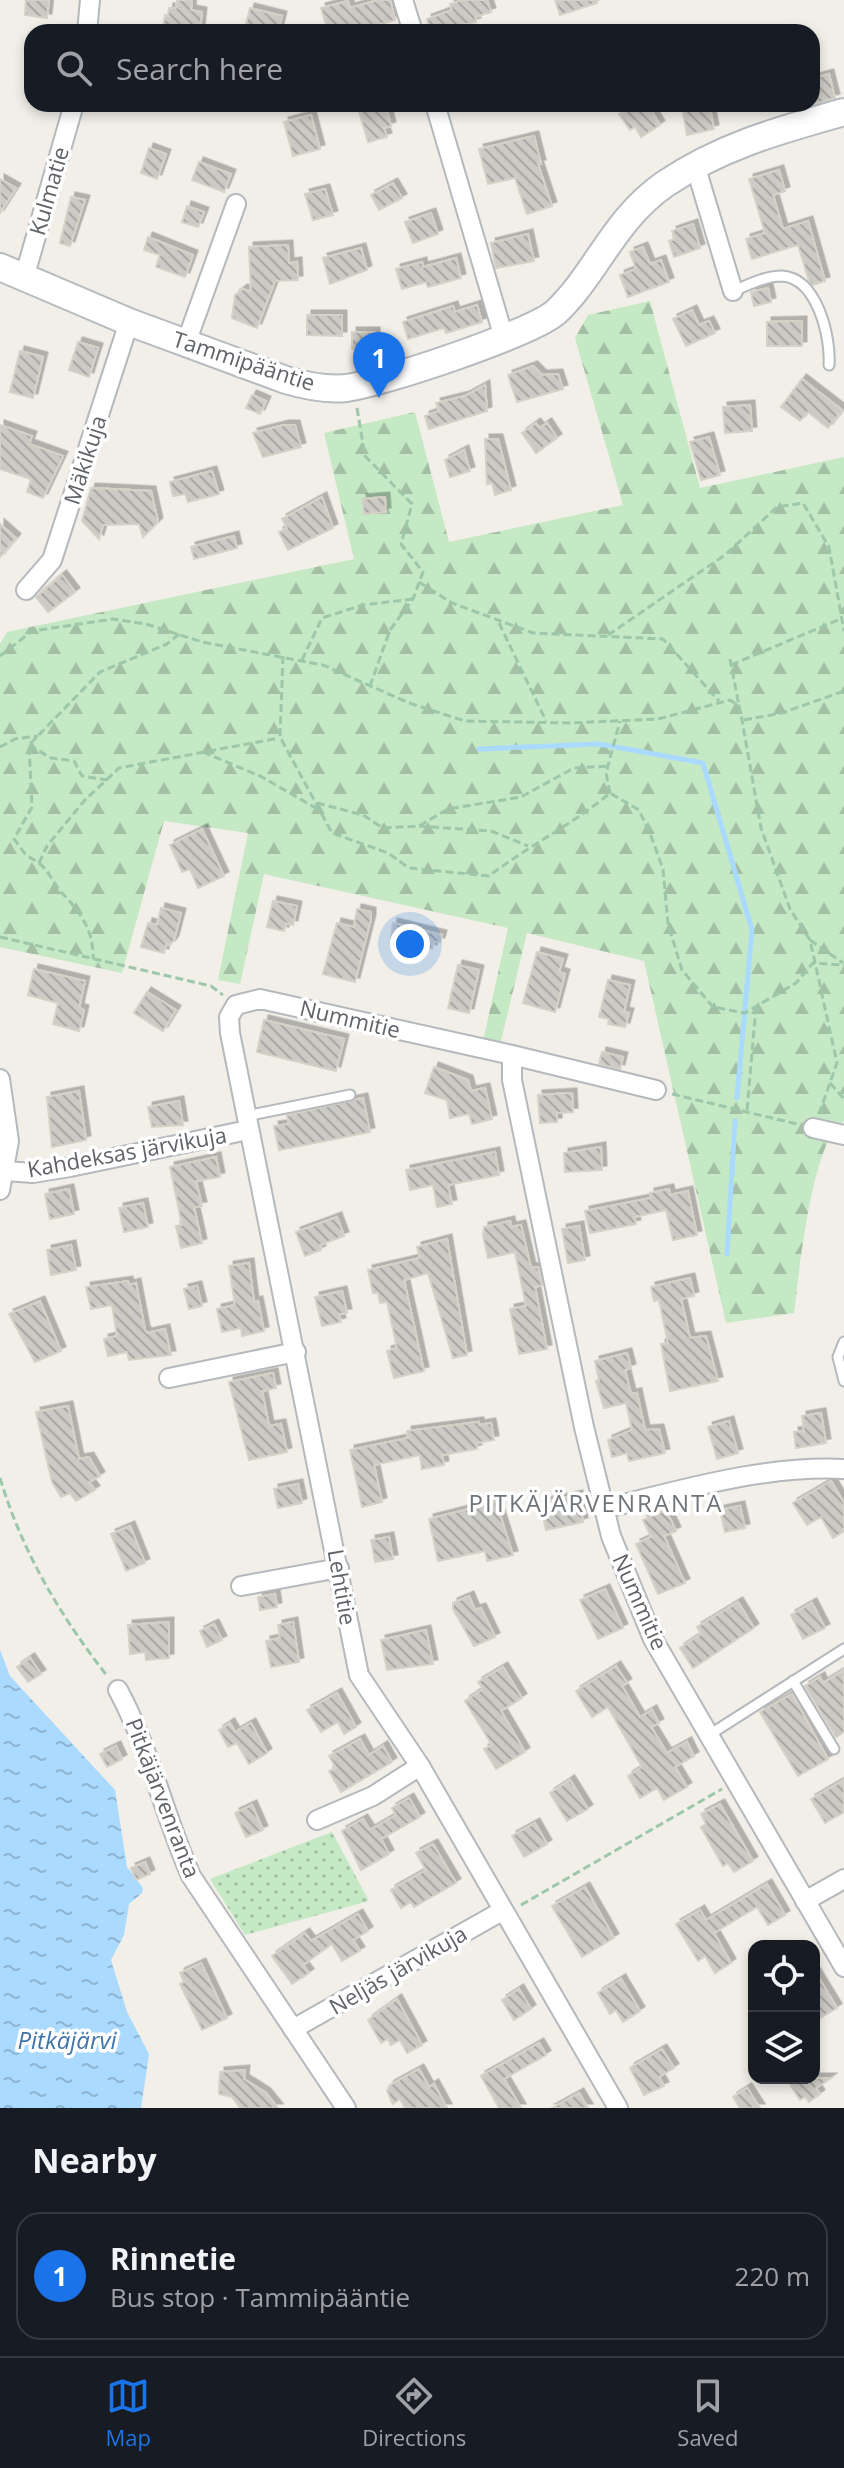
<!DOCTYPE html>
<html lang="en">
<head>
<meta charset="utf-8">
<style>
  :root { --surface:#171b24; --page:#242831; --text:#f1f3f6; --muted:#9ea1a6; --line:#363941; --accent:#1a73e8 }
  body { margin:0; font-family:"Open Sans",sans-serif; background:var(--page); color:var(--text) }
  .controls { position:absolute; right:24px; bottom:24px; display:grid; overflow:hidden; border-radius:16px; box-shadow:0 4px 12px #0003 }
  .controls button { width:72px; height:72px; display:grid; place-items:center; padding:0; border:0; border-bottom:2px solid var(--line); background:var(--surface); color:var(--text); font:40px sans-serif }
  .you { position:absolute; left:410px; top:944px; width:28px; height:28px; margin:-20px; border:6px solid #fff; border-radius:50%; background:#1a73e8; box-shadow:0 0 0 12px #1a73e833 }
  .badge { display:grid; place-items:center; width:52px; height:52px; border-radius:50%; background:var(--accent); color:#fff; font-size:26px; font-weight:700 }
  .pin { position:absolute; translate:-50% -66px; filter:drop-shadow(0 2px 4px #0008) }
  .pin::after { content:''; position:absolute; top:42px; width:28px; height:24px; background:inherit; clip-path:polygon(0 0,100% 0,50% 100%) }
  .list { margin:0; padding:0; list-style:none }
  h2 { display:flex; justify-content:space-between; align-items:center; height:104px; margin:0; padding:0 32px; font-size:34px }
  h2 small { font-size:26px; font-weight:400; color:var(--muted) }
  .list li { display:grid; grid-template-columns:52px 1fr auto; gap:24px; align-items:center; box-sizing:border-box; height:128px; margin:0 16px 16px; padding:0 16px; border:2px solid var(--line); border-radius:24px }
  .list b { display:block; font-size:30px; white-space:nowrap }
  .list p { margin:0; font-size:26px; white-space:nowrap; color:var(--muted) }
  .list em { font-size:26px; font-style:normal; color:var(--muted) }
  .icon { flex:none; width:44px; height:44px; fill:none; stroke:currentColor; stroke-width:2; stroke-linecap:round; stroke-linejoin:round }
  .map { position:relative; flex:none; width:844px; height:2108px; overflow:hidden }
  .search { position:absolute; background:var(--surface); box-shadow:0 4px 12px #0003; left:24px; right:24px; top:24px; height:88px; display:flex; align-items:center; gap:20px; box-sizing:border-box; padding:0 28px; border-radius:24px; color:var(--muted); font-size:30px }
  .sheet { height:248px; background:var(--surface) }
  nav { display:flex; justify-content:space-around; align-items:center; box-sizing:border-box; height:112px; border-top:2px solid var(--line); background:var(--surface); font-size:22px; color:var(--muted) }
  nav a { display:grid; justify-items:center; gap:4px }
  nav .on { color:var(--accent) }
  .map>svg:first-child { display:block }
  .grass { fill:url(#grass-dots) }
  .forest { fill:url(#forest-firs) }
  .water { fill:url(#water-ripples) }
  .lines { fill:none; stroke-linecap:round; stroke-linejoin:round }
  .stream { stroke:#aadaff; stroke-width:5 }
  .building { fill:url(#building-back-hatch); stroke:#d6d1c6; stroke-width:2; filter:url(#shadow) }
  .lane-casing { stroke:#b5b8bc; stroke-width:13 }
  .street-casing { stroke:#b5b8bc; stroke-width:22 }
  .secondary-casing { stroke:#b6babf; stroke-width:30 }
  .path { stroke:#9cc7a9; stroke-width:3; stroke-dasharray:8 4; stroke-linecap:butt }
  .lane { stroke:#fff; stroke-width:9 }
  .street { stroke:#fff; stroke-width:18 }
  .secondary { stroke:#fff; stroke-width:26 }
  .labels { text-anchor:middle; stroke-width:7; stroke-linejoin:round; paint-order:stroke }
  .street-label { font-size:22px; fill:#5f6368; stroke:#fff }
  .neighbourhood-label { font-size:24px; letter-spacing:2px; fill:#70757a; stroke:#fff }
  .water-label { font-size:24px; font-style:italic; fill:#4174aa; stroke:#fff }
</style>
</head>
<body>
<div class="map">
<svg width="844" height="2108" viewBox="0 0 844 2108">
  <defs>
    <pattern id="grass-dots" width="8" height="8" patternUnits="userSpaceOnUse" patternTransform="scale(2)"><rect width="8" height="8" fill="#c5e8c5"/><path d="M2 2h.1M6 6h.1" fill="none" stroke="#a3c0a4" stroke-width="1.8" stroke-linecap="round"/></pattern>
    <pattern id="forest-firs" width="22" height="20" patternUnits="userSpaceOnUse" patternTransform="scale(2)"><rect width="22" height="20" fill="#c5e8c5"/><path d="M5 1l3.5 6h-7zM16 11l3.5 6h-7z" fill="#a3c0a4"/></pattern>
    <pattern id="water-ripples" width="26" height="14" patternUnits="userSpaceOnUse" patternTransform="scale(2)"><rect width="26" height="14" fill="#aadaff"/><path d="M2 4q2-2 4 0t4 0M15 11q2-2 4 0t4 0" fill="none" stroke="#8eb4d2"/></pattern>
    <pattern id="building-back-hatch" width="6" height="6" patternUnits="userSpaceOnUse" patternTransform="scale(2)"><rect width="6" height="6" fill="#cccac5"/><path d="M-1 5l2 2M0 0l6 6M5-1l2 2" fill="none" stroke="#a9a8a4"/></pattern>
    <filter id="shadow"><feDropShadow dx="4.5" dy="-4.5" stdDeviation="0" flood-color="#0004"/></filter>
  </defs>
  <rect width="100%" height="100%" fill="#f1efe8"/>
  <path class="grass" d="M332,1832L369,1901L245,1935L210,1879Z"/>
  <path class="forest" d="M650,301L700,488L844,457V1121C812,1138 799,1274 794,1313L726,1323L644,961L527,933L500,1045L483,1041L508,928L264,874L240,984L218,980L248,833L164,821L122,973L0,947V644L7,632L354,559L324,433L415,412L449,542L623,505L575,338L588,315Z"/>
  <path class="water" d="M0,1650L10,1676L115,1790L127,1867L143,1888L142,1893L129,1904L124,1935L111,1960L127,2012L149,2054L141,2108H0Z"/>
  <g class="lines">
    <g class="stream">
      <path d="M479,749L599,744L703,763L752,930L737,1098"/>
      <path d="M727,1254L735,1121"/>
    </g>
  </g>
  <g class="building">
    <path d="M26,0H49L47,18L25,15Z"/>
    <path d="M177,0H192L191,10L202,12L200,30L163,29L165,15L168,16L169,8H176Z"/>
    <path d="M378,0H390L395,20L354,32H328L321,8L348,1L350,8Z"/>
    <path d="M463,0H487L491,12L475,17L476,22L431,32L427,19L452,10L450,4Z"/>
    <path d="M555,0H597V3L560,15Z"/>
    <path d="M250,8L282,16L278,32H244Z"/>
    <path d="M829,74L835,98L815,104L814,78Z"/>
    <path d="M620,104H647L660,125L641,137L635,127L630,130L619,114L624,111Z"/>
    <path d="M709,104L714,129L687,135L682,108Z"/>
    <path d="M378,106L386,107L391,126L384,128L387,137L368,142L359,112Z"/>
    <path d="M311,115L320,149L293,156L284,122Z"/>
    <path d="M534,136L541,164H538L552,206L527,214L515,178L488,184L479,149Z"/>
    <path d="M149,148L166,154L157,179L141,173Z"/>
    <path d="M199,162L231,174L224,192L192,180Z"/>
    <path d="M779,170L785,191L773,195L783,229L808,221L825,281L812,285L809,281L798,245L752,259L746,239L765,233L749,179Z"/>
    <path d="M0,179L16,188L0,213Z"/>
    <path d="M393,183L402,198L379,210L371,195Z"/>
    <path d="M325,189L333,215L313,220L305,194Z"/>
    <path d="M71,197L85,200L70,246L60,243Z"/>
    <path d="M187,206L204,212L198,227L182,222Z"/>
    <path d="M431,213L438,234L413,243L405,222Z"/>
    <path d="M693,224L700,248L674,257L669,241L675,239L672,231Z"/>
    <path d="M528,234L534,261L496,268L491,243Z"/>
    <path d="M148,237L193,255L185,277L156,267L160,255L144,250Z"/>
    <path d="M288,245L289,263L297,262L298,280L275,281L257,328L232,318L235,295L243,289L251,292L249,247Z"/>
    <path d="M643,247L650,264L661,260L669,282L628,297L620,275L636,269L630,252Z"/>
    <path d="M361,248L367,270L330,284L323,258Z"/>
    <path d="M456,258L461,278L428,287L426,282L402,289L396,269L422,262L423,267Z"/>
    <path d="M768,288L771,302L754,306L751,292Z"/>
    <path d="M477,305L482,322L446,333L444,328L408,339L403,322L453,306L455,312Z"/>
    <path d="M692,310L699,325L709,321L715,333L686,346L673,319Z"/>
    <path d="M307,315H342V336L307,335Z"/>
    <path d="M802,321V346H767V322Z"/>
    <rect x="352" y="332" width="23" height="17"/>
    <path d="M78,342L98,348L89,377L69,370Z"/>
    <path d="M20,351L43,357L33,398L10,392Z"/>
    <path d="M533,366L542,375L558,374L563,389L517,402L508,375Z"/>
    <path d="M802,379L842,410L828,428L808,412L800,421L781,407Z"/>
    <path d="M485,385L487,411L429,429L425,416L439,411L436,403L465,396Z"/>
    <path d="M252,395L266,401L260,414L246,408Z"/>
    <path d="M750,405L752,431L725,433L723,407Z"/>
    <path d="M536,423L540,428L547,423L557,438L536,453L522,433Z"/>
    <path d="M0,425L32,436L29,444L63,456L43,498L27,492L31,479L0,469Z"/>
    <path d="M284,425H295L301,447L263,457L253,433Z"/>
    <path d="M709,437L720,475L701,480L690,442Z"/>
    <path d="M485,439H498L511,490L495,495L492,483L487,484Z"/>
    <path d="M464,450L470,471L450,477L445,460Z"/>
    <path d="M212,471L219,494L188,502L185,494L173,496L170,482Z"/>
    <path d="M91,488L151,491L158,522L143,537L139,524L103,525L99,539L82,521Z"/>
    <path d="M322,497L333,528L288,550L279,532L287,528L282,519Z"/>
    <path d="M385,497L386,512L364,514L362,499Z"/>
    <path d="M0,524L16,538L0,557Z"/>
    <path d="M234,536L237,548L194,559L191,547Z"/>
    <path d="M62,575L75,592L48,612L36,597Z"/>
    <path d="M202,829L224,876L198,888L190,869L182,872L170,845Z"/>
    <path d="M273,901L297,906L293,925L286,923L284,931L267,927Z"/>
    <path d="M161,908L181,913L174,940L170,945L166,944L164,953L141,947L148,923L157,925Z"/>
    <path d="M357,909L371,912V919L355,982L323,974L337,923L354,927Z"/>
    <path d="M393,923L442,935L440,942H434L432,949L415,944L416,940L391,938Z"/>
    <path d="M537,952L563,959L559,972L565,974L555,1012L523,1003Z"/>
    <path d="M458,965L479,970L469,1013L448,1008Z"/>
    <path d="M34,969L85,981L79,1008L84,1010L79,1031L53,1024L58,1003L28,995Z"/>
    <path d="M608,980L630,985L624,1012L629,1013L625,1027L608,1024L609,1019L599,1017Z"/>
    <path d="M147,992L176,1010L163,1031L134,1013Z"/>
    <path d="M264,1020L344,1039L336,1071L257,1052Z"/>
    <path d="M602,1052L623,1057L620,1069L599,1064Z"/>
    <path d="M434,1067L468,1080L471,1091L485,1088L492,1119L472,1124L469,1114L450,1118L447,1100L425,1093Z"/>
    <path d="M79,1091L86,1140L52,1147L47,1097Z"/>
    <path d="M572,1093L573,1112L557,1113V1122L540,1123L538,1095Z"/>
    <path d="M363,1098L370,1132L279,1150L274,1126L289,1124L287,1115Z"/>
    <path d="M179,1101L183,1125L152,1127L148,1107Z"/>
    <path d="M601,1147L602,1170L565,1172L564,1153Z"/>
    <path d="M495,1152L499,1175L448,1185L452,1204L437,1207L433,1185L410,1190L406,1170Z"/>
    <path d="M216,1157L220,1177L196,1181L202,1206L194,1207L202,1243L181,1248L176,1226L182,1225L170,1167Z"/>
    <path d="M69,1189L74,1214L50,1219L45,1194Z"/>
    <path d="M669,1189L670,1195L688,1191L697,1235L673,1240L666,1210L634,1217L636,1224L590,1233L585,1211L651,1198L650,1193Z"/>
    <path d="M143,1203L148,1227L124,1232L119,1208Z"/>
    <path d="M337,1217L344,1236L320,1245L321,1250L305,1256L296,1232Z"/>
    <path d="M510,1221L511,1227L521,1225L531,1268L538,1267L542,1285L535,1287L547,1349L519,1354L510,1309L526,1306L515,1252L488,1258L483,1236L484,1227Z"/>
    <path d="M579,1226L585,1260L568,1263L562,1229Z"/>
    <path d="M447,1239L467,1355L453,1358L428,1273L404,1280L424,1371L394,1378L387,1351L397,1348L387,1302L380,1303L378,1293H373L368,1270L420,1258L417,1247Z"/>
    <path d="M71,1245L76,1270L51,1275L47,1250Z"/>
    <path d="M249,1263L254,1302L258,1301L264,1331L242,1336L241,1328L222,1332L217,1309L235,1305L229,1266Z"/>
    <path d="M690,1278L694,1296L681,1299L690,1338L706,1336L718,1381L670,1391L661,1344L668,1343L659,1300L654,1301L651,1287Z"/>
    <path d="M128,1281L129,1285L136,1283L145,1330L147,1333L165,1329L171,1355L129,1360L127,1352L108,1356L104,1339L117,1336L112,1305L91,1309L86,1287Z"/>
    <path d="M197,1286L202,1306L189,1309L184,1289Z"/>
    <path d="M342,1291L347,1313L339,1314L341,1322L322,1326L315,1297Z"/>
    <path d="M40,1301L61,1351L35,1362L9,1314Z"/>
    <path d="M627,1353L631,1368L625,1370L631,1394L637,1393L645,1430L659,1429L665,1453L629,1461L627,1453L612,1457L608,1440L632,1430L626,1403L604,1408L596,1381L599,1380L595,1361Z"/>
    <path d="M273,1373L276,1388L262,1391L269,1426L281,1424L287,1452L249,1460L229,1382Z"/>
    <path d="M68,1406L79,1459L89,1457L100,1476L89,1482L95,1490L76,1501L70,1493L61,1497L52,1482L36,1412Z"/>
    <path d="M821,1413L826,1443L796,1448L794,1432L804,1431L802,1416Z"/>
    <path d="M729,1421L738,1453L717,1459L708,1427Z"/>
    <path d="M479,1422V1425L491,1423L494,1440L476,1443L477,1449L442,1455L444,1465L422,1469L420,1455L374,1465L382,1502L362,1507L350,1450L408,1438L407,1431Z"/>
    <path d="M831,1481L844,1503V1531L833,1538L821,1517L807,1525L793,1503Z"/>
    <path d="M298,1484L302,1503L278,1508L274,1489Z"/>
    <path d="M578,1495L583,1522L546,1530L540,1503Z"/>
    <path d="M496,1502L513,1555L487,1561L485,1551L438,1561L429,1519Z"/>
    <path d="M740,1506L745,1528L725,1532L720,1510Z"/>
    <path d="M666,1510L676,1531L664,1536L685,1583L658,1594L636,1544L651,1537L643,1520Z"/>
    <path d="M130,1526L145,1563L126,1571L111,1534Z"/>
    <path d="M389,1537L393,1559L375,1562L371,1540Z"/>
    <path d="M605,1589L623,1628L598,1639L580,1600Z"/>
    <path d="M275,1594L277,1607L260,1610L258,1597Z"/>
    <path d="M469,1596L475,1610L481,1608L495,1637L474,1646L453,1609V1603Z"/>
    <path d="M738,1602L754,1628L693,1668L680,1648L701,1634L697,1627Z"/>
    <path d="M812,1603L825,1628L803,1639L791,1615Z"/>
    <path d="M169,1622V1658L146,1660L145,1652L130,1654L128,1625Z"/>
    <path d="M293,1622L299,1662L271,1667L266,1641L280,1638L278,1625Z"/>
    <path d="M214,1624L222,1640L207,1647L200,1631Z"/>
    <path d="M426,1630L433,1664L387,1670L381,1640Z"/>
    <path d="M30,1658L41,1674L28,1682L17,1667Z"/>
    <path d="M616,1666L627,1683L622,1686L640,1717L652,1710L659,1723L651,1727L667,1753L687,1742L694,1756L675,1767L687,1787L664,1800L657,1788L640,1798L628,1776L642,1767L608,1707L592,1717L576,1691Z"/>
    <path d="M503,1667L522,1698L501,1711L525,1752L496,1769L484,1749L492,1745L465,1701L483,1689L478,1682Z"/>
    <path d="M844,1670V1732L836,1737L805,1686L820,1677L823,1683Z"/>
    <path d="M337,1693L356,1727L344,1734L338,1722L321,1732L307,1710Z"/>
    <path d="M792,1694L828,1759L798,1776L760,1712Z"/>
    <path d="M230,1723L235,1732L251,1723L267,1753L249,1764L237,1743L228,1747L219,1730Z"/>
    <path d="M360,1739L369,1755L383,1746L392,1762L341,1792L329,1771L336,1768L329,1756Z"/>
    <path d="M116,1746L122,1759L107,1767L100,1754Z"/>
    <path d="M570,1780L588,1809L567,1821L550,1793Z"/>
    <path d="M844,1780V1812L825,1823L811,1799Z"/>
    <path d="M409,1798L420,1817L381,1839L389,1854L361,1870L342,1831L363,1819L370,1830L396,1815L392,1808Z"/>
    <path d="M720,1804L753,1861L734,1872L728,1863L723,1866L701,1827L706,1824L701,1814Z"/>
    <path d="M252,1805L263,1830L246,1837L235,1813Z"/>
    <path d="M535,1823L547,1844L524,1857L512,1836Z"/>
    <path d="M433,1844L456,1883L414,1907L411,1902L401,1908L391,1890L426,1870L416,1853Z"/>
    <path d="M145,1862L150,1874L136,1880L131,1868Z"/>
    <path d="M767,1884L785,1915L768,1925L757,1907L714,1933L731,1963L715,1973L705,1956L698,1961L676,1924L700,1910L706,1920Z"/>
    <path d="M585,1887L614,1938L582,1957L552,1906Z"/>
    <path d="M358,1914L368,1931L353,1940L360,1951L342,1961L332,1944L303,1965L309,1973L292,1984L272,1956L305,1933L311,1941Z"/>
    <path d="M201,1963L227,2018L202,2030L180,1984L184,1982L180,1973Z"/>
    <path d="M814,1970L837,2008L820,2018L814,2007Z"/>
    <path d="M621,1979L640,2011L623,2022L616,2010L610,2014L598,1993Z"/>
    <path d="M519,1989L531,2009L514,2020L502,2000Z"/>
    <path d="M397,1999L422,2045L407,2053L400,2040L391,2045L388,2039L381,2043L368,2020Z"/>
    <path d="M539,2043L546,2055L504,2079L521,2108H499L481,2076Z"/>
    <path d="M662,2049L674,2068L659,2077L664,2086L644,2095L630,2068Z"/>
    <path d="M419,2069L429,2087L434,2084L447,2108H405L400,2099L393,2104L387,2091L390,2085Z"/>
    <path d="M245,2070L244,2079L266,2093L278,2108H240L232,2097L219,2094L220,2072Z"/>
    <path d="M786,2078H831L816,2088L820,2094L809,2102L805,2097L800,2100Z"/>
    <path d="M747,2088L760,2108H740L733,2097Z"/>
    <path d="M579,2093L588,2108H552Z"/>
  </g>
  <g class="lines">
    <defs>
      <g id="lane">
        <path d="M733,291C748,285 765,276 782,276C817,278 831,337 829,365"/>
        <path d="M246,1116L350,1095"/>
        <path d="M844,1342L838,1357L844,1381"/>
        <path d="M793,1681L834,1749"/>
        <path d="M709,1735L844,1649"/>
      </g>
      <g id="street">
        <path d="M403,0L413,32"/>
        <path d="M87,32L90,0"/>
        <path d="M435,104L504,338"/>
        <path d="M695,165L733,291"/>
        <path d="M24,278L74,104"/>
        <path d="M186,343L236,204"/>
        <path d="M26,590L52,560L129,322"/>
        <path d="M512,1055L656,1090"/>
        <path d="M0,1079L9,1141L0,1190"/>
        <path d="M813,1128L844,1135"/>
        <path d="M5,1171L33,1173L70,1167L248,1130"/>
        <path d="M169,1378L296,1352"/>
        <path d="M603,1509C682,1490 763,1465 844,1469"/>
        <path d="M241,1586L339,1568"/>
        <path d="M118,1690C150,1749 164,1815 191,1876L346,2108"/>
        <path d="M317,1820L373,1796L420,1766"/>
        <path d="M805,1901L844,1879"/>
        <path d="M293,2029L502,1911"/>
        <path d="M618,2108L420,1766L359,1675L230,1033L229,1017L236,1005L260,999L512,1055V1080L584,1427L611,1536L653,1639L844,1967"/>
      </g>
      <path id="secondary" d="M0,267L129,322L286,380C306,386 325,390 346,388C380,384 533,333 556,312C597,273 613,220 665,184C721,146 780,130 844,112"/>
    </defs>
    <use href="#lane" class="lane-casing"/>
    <use href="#street" class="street-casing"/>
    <use href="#secondary" class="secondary-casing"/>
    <g class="path">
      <path d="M357,408L365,456L412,504L401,544L423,572L413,599L390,630L370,686"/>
      <path d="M419,582L452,603L533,633L663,639L719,701"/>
      <path d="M499,623L546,721"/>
      <path d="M179,634L167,644L100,672L29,745L32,807L14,839L26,855L39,863L47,846L85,800L119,768L279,738"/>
      <path d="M608,635L725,555L777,507L803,503L829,547L844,631"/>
      <path d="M0,656L32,631L113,619L146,624L202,642L323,665L409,703L465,721L569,723L658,719L730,700L739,706L742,720L761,828L790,909L810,940L837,1063L819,1114"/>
      <path d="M283,656L280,737L332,833L388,853L409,868L489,876C528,846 572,825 610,793L639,810L651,836L663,869L668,924L682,970L713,1007L745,1013L796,983L813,963L844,965"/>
      <path d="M730,659L739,706"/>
      <path d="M302,660L322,618L363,605L413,599"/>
      <path d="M731,665L838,620"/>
      <path d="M744,720L782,713L844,691"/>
      <path d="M29,745L51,758L74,761L82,776L107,780"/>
      <path d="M0,747L15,739L38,736"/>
      <path d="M203,752L262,777L321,811"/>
      <path d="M610,793L606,773L620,721"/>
      <path d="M317,803L363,815L383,828L419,826L448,809L521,797L574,768L610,766"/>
      <path d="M419,826L491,831L528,846"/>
      <path d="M39,863C50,872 53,883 62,893C81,913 94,931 93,959"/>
      <path d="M0,937L211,986L223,995"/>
      <path d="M810,940L843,963"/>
      <path d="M830,1083L844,1099"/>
      <path d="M672,1094L797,1124"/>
      <path d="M747,1110L756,1007"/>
      <path d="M0,1478C22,1552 61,1617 108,1677"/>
      <path d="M521,1905L722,1789"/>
    </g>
    <use href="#lane" class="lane"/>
    <use href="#street" class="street"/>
    <use href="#secondary" class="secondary"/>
  </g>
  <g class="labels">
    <g class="street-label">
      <text transform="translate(49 191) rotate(-74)" y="8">Kulmatie</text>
      <text transform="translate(244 361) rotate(18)" y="8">Tammipääntie</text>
      <text transform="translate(85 460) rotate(-72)" y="8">Mäkikuja</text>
      <text transform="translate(350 1019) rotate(13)" y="8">Nummitie</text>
      <text transform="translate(127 1152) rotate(-10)" y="8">Kahdeksas järvikuja</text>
      <text transform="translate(342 1587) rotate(80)" y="8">Lehtitie</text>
      <text transform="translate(640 1602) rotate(66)" y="8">Nummitie</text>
      <text transform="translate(163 1798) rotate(69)" y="8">Pitkäjärvenranta</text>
      <text transform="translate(398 1970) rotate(-30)" y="8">Neljäs järvikuja</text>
    </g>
    <g class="neighbourhood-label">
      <text x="596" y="1512">PITKÄJÄRVENRANTA</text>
    </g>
    <g class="water-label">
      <text x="67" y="2049">Pitkäjärvi</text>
    </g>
  </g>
</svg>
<div class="controls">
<button><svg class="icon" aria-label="locate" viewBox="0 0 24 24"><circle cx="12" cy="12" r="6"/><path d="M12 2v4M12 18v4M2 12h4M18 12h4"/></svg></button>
<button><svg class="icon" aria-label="layers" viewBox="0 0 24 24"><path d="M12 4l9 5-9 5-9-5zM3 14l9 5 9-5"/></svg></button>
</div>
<div class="you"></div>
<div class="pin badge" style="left:379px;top:398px">1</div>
<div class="search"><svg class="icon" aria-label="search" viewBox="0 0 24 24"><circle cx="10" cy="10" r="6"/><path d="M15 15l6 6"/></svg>Search here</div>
</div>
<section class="sheet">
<h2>Nearby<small></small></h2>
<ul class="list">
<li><span class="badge">1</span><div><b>Rinnetie</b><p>Bus stop · Tammipääntie</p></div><em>220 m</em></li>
</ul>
</section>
<nav>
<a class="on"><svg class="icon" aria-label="map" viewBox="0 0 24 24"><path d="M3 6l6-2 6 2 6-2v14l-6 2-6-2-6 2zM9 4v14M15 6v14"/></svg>Map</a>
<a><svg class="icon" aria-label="directions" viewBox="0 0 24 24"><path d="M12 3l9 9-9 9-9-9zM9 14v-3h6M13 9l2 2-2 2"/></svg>Directions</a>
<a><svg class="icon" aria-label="saved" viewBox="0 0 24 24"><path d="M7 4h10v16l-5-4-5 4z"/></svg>Saved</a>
</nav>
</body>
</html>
